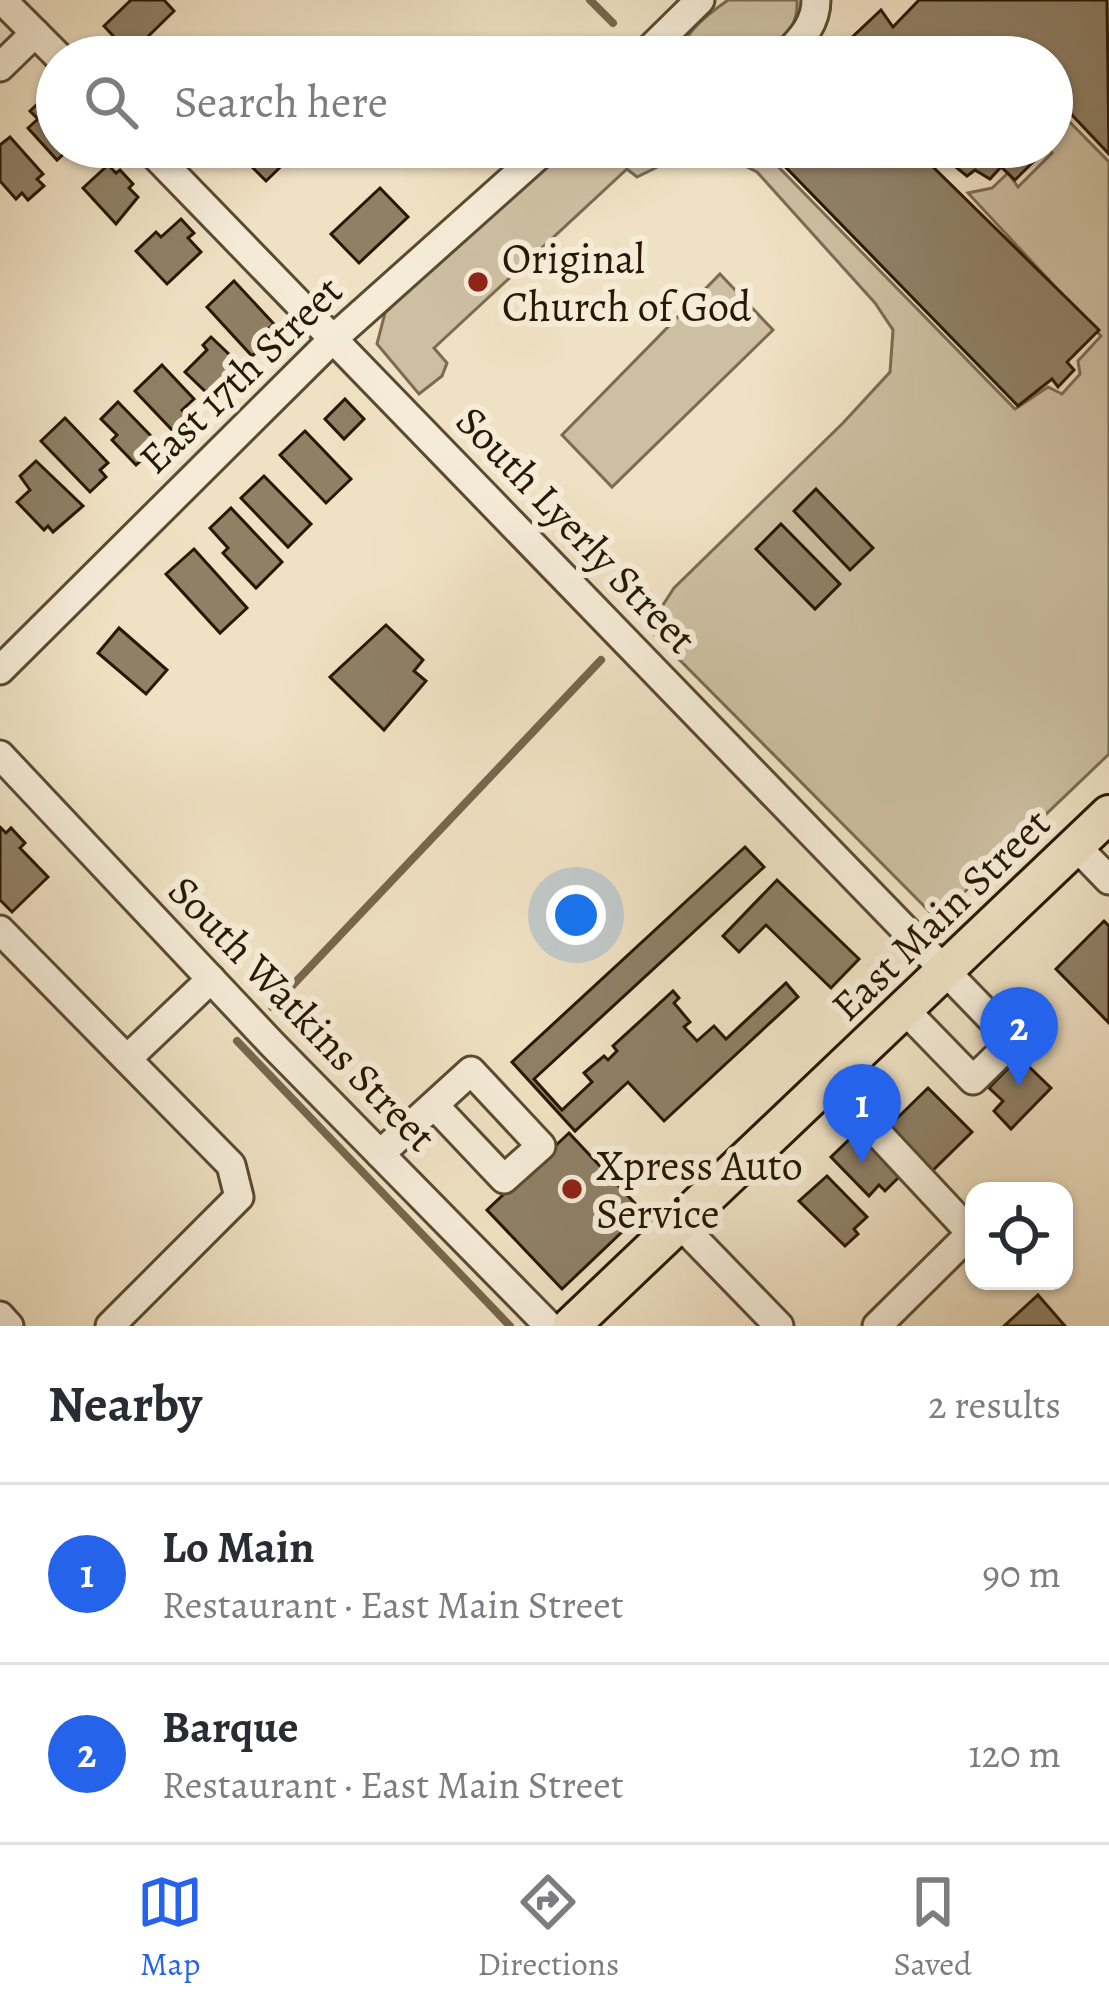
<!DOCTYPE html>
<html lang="en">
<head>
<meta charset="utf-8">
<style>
  :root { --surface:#fff; --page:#f2f2f3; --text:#2b2b33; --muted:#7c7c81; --line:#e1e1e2; --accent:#2563eb }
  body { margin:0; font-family:Alegreya,serif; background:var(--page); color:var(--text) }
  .controls { position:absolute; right:36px; bottom:36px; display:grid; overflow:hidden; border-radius:24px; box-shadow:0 3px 9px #0004 }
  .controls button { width:108px; height:108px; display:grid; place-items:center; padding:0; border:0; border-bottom:3px solid var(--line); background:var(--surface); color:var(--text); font:60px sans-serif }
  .you { position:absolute; left:576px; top:915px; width:42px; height:42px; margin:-30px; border:9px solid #fff; border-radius:50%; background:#1a73e8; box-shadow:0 0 0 18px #1a73e833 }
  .badge { display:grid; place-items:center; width:78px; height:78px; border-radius:50%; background:var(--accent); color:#fff; font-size:39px; font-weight:700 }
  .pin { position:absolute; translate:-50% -99px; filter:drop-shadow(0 3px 6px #0008) }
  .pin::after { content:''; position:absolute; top:63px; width:42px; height:36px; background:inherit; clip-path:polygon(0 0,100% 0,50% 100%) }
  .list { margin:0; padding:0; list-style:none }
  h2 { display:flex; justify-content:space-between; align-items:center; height:156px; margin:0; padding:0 48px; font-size:51px }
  h2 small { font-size:39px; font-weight:400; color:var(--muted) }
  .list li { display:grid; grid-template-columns:78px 1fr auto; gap:36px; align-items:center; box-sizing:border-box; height:180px; padding:0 48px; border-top:3px solid var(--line) }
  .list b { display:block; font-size:45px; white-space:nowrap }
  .list p { margin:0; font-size:39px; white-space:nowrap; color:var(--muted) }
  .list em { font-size:39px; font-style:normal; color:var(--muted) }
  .icon { flex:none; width:66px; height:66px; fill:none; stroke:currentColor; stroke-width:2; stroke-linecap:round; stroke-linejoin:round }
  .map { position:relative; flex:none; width:1109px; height:1326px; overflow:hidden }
  .search { position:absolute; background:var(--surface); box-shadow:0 3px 9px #0004; left:36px; right:36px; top:36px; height:132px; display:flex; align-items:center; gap:30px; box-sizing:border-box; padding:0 42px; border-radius:66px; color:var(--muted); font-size:45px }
  .sheet { height:516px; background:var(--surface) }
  nav { display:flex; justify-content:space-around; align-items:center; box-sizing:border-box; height:168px; border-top:3px solid var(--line); background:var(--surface); font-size:33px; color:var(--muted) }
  nav a { display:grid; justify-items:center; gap:6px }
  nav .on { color:var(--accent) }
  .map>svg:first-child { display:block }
  .green { fill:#cdbfa2; stroke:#7a6b52; stroke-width:3 }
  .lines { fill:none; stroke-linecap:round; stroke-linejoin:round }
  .stream { stroke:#77674e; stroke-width:8 }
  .building { fill:#8f8066; stroke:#281702; stroke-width:3 }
  .minor-casing { stroke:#5a4a32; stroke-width:33 }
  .major-casing { stroke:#281702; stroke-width:42 }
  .minor { stroke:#f5ecd8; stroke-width:27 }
  .major { stroke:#efe1c3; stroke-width:36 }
  .poi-dot { fill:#8f2418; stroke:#f5ecd8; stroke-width:4.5 }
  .labels { text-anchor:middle; stroke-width:12; stroke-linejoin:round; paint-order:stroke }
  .poi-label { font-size:42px; fill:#281702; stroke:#f5ecd8; text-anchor:start }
  .street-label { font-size:42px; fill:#281702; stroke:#f5ecd8 }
</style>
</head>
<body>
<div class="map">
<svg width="1109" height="1326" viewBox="0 0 1109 1326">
  <rect width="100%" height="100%" fill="#efe1c3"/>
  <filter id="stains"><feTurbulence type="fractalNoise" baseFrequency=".00167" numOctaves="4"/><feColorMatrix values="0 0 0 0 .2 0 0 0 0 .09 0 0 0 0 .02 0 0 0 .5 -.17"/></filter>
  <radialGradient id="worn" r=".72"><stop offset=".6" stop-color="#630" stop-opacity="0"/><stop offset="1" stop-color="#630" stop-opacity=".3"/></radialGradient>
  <g class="green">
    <path d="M728,0H797C799,28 782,39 763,57H678C685,31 707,15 728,0Z"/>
    <path d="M1052,104L1109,162V754L953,903L930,912L648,628L674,588L843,423L890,372L893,330L875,303L757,172L723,155L690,151L637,177L627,169L434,348L447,363L442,376L419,394L377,344L385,313L561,147H759L1015,409L1048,387L1062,394L1080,374L1078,361L1101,336L968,193L992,188L1008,173L1018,187L1052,153L1048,147H1052Z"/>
    <path d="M720,274L773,330L612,487L562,435Z"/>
  </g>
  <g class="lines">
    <g class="stream">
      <path d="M590,0L613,23"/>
      <path d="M272,1007L601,660"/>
      <path d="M237,1041L510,1326"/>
    </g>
  </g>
  <g class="building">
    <path d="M131,0H164L174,11L130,54L104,26Z"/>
    <path d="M919,0H1107L1109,154L1052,94V57H831L881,10L893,27Z"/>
    <path d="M47,95L57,105V147H71L57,160L28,128L38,119L30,111Z"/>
    <path d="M10,137L43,174L37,179L44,186L28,200L22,193L16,199L0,181V145Z"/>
    <path d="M242,147H301L266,181L237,152Z"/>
    <path d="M766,147H1038L1043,152L1015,180L1001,167L990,179L975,170L967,176L940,154L930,164L1099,330L1067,362L1074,370L1058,387L1052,379L1018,406Z"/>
    <path d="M108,165L116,173L120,170L133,184L129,188L138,197L116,224L83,188Z"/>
    <path d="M380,188L408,217L359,263L331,234Z"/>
    <path d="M181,219L194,233L188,238L201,252L167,284L136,251L156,232L161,237Z"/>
    <path d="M234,281L274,324L262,334L268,341L252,356L207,307Z"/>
    <path d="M211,337L234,359L231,363L236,368L233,372L239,378L229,389L222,383L209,395L185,372L207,350L203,345Z"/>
    <path d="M162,365L194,399L182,410L189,417L174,432L135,391Z"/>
    <path d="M345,399L364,419L344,439L325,419Z"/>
    <path d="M118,402L154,439L150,444L154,449L136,465L112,440L117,435L101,419Z"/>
    <path d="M65,418L108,463L100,470L106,477L90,492L41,441Z"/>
    <path d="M305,431L351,479L326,503L280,455Z"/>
    <path d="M36,461L83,506L53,532L48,526L44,530L17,502L30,490L20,476Z"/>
    <path d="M264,476L311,524L288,547L241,498Z"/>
    <path d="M816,489L873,548L850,570L794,511Z"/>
    <path d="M231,508L282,562L256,588L223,553L228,548L210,528Z"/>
    <path d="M781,524L840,584L815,609L756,549Z"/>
    <path d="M194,549L247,608L220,633L166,574Z"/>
    <path d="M386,625L423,660L414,671L426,681L384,730L330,677Z"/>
    <path d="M119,628L167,670L146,694L98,653Z"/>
    <path d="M0,827L6,833L11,828L25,843L20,848L48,877L12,912L0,900Z"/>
    <path d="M745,847L764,867L534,1079L562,1110L592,1082L584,1073L604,1056L608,1060L617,1051L613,1046L673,991L679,998L674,1003L690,1022L684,1027L697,1041L714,1026L726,1039L786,983L798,997L664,1121L628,1082L575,1131L512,1062Z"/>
    <path d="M777,880L859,959L831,988L766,925L739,952L723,936Z"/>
    <path d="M1104,921L1109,926V1023L1056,969Z"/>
    <path d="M1019,1057L1051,1088L1011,1129L994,1111L1003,1101L989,1088Z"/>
    <path d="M928,1088L972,1132L928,1175L885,1130Z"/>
    <path d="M859,1130L901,1175L885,1191L879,1185L869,1196L831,1157Z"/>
    <path d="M569,1133L643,1212L562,1289L487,1210Z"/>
    <path d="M827,1176L867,1217L854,1229L858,1234L845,1246L799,1201Z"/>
    <path d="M1038,1295L1065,1326H1004Z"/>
  </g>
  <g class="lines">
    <defs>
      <g id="minor">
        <path d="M2,0L59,57"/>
        <path d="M642,57L700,0"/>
        <path d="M784,57C800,40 816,25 816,0"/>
        <path d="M0,67L35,33"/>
        <path d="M147,147L1013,1041L973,1080L905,1010"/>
        <path d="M0,670L334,338L548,147"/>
        <path d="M0,755L272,1044L549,1326"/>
        <path d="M1076,846L1109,880"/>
        <path d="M0,930L231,1165L239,1197L110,1326"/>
        <path d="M127,1059L211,979"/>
        <path d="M829,1081L971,1233L877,1326"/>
        <path d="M380,1154L471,1071L541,1146L504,1179L434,1105"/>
        <path d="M680,1224L779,1326"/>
        <path d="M0,1316L9,1326"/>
      </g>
      <path id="major" d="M571,1326L1109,814"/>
    </defs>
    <use href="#minor" class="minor-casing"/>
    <use href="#major" class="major-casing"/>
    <use href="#minor" class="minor"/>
    <use href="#major" class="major"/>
  </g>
  <g class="poi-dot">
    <circle cx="478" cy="282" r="12"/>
    <circle cx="572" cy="1189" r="12"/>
  </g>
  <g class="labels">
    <g class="poi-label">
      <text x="502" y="273">Original<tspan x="502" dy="48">Church of God</tspan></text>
      <text x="596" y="1180">Xpress Auto<tspan x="596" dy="48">Service</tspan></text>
    </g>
    <g class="street-label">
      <text transform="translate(240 374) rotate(-44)" y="15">East 17th Street</text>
      <text transform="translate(577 529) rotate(46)" y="15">South Lyerly Street</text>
      <text transform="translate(940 914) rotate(-44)" y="15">East Main Street</text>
      <text transform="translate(303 1013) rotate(46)" y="15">South Watkins Street</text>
    </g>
  </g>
  <rect width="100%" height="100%" filter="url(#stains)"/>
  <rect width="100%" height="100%" fill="url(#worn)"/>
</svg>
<div class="controls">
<button><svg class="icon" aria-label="locate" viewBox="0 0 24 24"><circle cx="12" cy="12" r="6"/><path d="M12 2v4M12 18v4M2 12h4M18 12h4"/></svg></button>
</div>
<div class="you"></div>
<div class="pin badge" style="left:862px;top:1163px">1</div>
<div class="pin badge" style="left:1019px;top:1086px">2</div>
<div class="search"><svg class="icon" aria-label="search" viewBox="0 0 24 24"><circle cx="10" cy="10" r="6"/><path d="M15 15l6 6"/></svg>Search here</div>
</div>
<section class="sheet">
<h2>Nearby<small>2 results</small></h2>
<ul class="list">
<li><span class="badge">1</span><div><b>Lo Main</b><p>Restaurant · East Main Street</p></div><em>90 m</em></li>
<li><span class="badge">2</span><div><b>Barque</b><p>Restaurant · East Main Street</p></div><em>120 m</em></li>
</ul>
</section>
<nav>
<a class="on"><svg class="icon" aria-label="map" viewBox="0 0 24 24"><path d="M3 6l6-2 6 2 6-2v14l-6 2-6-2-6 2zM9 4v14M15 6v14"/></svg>Map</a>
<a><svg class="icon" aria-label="directions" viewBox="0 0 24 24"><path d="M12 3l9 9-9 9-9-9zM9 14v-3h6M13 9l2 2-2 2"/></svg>Directions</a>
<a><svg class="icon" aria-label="saved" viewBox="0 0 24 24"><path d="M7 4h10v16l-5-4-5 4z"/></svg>Saved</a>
</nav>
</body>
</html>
